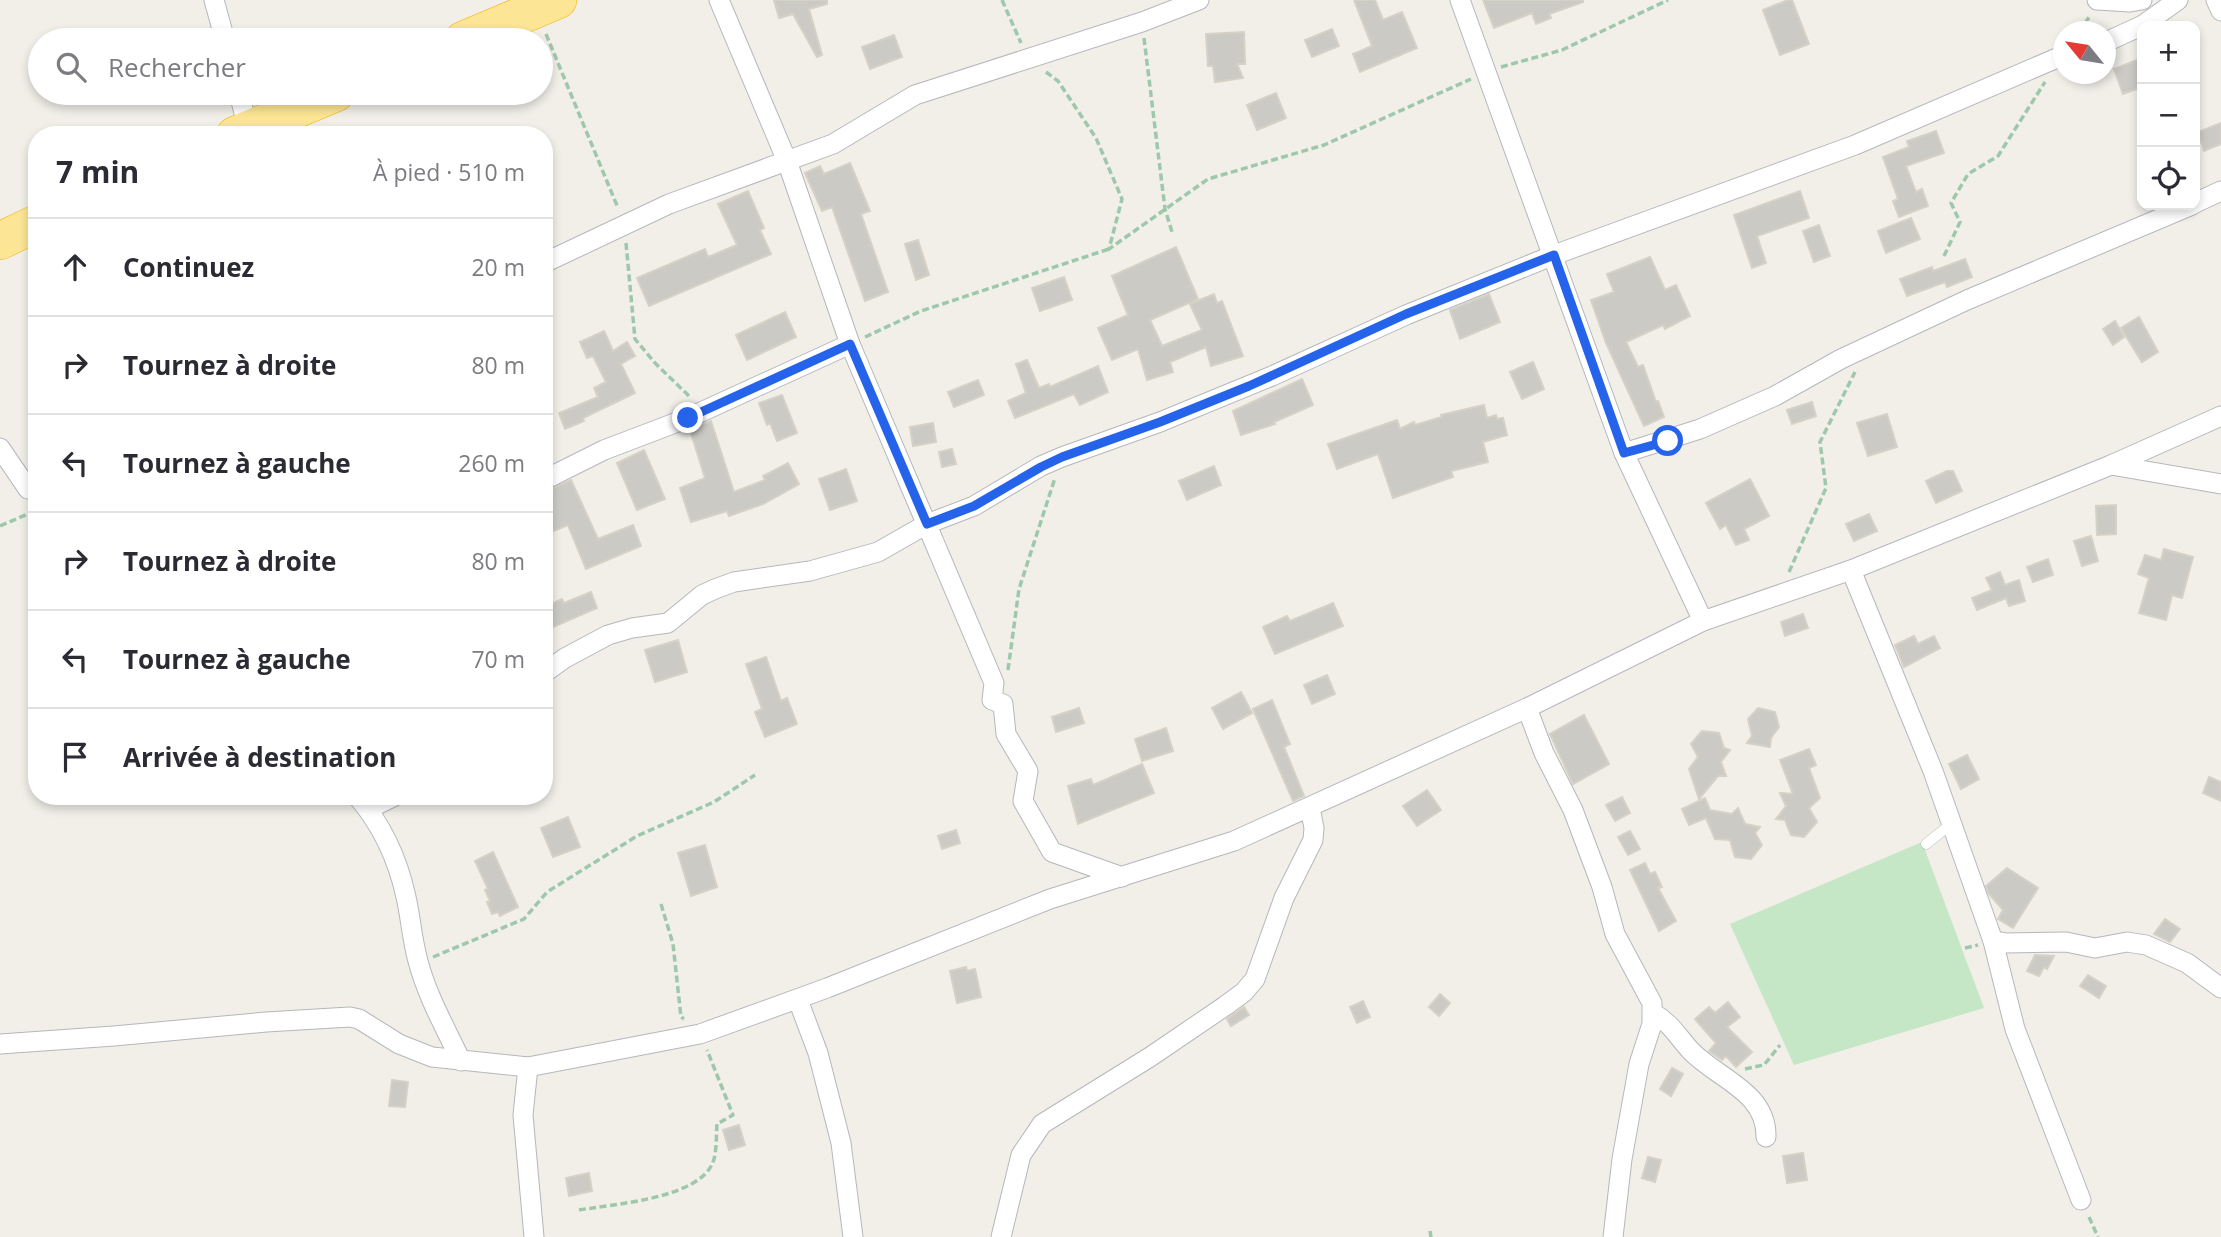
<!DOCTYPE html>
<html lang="fr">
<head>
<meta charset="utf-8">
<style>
  :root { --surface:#fff; --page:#f2f2f3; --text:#2b2b33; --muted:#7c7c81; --line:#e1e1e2 }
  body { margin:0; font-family:"Open Sans",sans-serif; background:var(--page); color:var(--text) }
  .controls { position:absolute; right:21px; top:21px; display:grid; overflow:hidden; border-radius:14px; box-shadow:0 4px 10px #0003 }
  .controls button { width:63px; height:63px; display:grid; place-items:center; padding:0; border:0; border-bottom:2px solid var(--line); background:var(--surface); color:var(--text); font:35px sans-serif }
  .compass { position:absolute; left:2053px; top:21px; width:63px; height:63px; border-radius:50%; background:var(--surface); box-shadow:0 4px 10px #0003; rotate:300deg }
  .stop { position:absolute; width:21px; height:21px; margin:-16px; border:5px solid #2563eb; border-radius:50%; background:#fff }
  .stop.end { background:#2563eb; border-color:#fff; box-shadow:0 2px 7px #0008 }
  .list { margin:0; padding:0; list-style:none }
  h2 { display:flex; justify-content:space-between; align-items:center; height:91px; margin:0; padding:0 28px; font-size:30px }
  h2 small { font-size:23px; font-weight:400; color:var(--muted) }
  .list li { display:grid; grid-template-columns:46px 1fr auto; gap:21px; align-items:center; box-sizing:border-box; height:98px; padding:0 28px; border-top:2px solid var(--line) }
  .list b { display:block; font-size:26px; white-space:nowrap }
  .list em { font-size:23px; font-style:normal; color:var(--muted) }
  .icon { flex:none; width:38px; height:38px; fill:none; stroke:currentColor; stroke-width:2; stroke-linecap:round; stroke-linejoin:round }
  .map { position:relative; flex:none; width:2221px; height:1237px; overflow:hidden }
  .search { position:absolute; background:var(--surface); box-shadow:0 4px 10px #0003; left:28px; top:28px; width:525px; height:77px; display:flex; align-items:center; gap:18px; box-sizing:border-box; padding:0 24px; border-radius:38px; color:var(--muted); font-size:26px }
  .panel { position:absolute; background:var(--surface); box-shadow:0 4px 10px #0003; left:28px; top:126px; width:525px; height:679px; border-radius:28px }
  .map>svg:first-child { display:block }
  .green { fill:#c5e7c6 }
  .building { fill:#cccac5; stroke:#d6d1c6; stroke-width:2 }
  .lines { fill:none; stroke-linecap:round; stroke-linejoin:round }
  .lane-casing { stroke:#b5b7bc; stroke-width:11 }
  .street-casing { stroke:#b5b7bc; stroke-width:21 }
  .highway-casing { stroke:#f6b203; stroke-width:38 }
  .path { stroke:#9ec8ac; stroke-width:3.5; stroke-dasharray:7 3.5; stroke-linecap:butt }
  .lane { stroke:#fff; stroke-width:10 }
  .street { stroke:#fff; stroke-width:19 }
  .highway { stroke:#fce594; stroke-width:37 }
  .route { stroke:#2563eb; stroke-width:9 }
</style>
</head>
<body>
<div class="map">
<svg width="2221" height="1237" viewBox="0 0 2221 1237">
  <rect width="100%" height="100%" fill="#f1efe8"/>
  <path class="green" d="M1922,842L1984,1008L1794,1065L1730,924Z"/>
  <g class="building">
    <path d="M774,0H827V4L809,9L822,55L817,57L793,14L779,18Z"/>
    <path d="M1354,0H1375L1383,20L1402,12L1417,48L1360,72L1353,54L1372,46Z"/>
    <path d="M1483,0H1583V2L1549,14L1551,18L1536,24L1532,13L1494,28Z"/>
    <path d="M1788,0H1792L1809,44L1780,55L1763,10Z"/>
    <path d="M1332,29L1339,46L1312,57L1305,40Z"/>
    <path d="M1244,32L1245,64H1237L1243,78L1215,82L1213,66H1208L1206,34Z"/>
    <path d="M894,35L902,57L870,69L862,47Z"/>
    <path d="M2142,58V87L2123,94L2114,69Z"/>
    <path d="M1276,93L1286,118L1257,130L1247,105Z"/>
    <path d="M2221,123V144L2204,151L2198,132Z"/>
    <path d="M1936,131L1944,153L1906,166L1916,192L1922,189L1928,206L1899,217L1893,201L1898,199L1883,157L1909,147L1907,141Z"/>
    <path d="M850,163L870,211L861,214L888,292L865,301L832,207L822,211L805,173L820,166L824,174Z"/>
    <path d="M748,191L764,228L760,230L771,254L649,306L637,278L705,249L708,257L737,245L718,204Z"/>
    <path d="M1800,191L1809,218L1757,236L1766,263L1752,268L1734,215Z"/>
    <path d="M1911,218L1920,239L1886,253L1878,231Z"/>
    <path d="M1819,225L1830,256L1814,262L1803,231Z"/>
    <path d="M918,240L929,275L916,280L905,244Z"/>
    <path d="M1176,247L1198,299L1150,320L1162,346L1202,330L1190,304L1214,294L1217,303L1222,301L1243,356L1211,366L1206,347L1170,362L1173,372L1147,380L1138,349L1112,360L1098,328L1128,315L1112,276Z"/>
    <path d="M1650,257L1665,290L1676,285L1690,316L1665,329L1663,325L1626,342L1638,367L1643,365L1656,402L1658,401L1664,417L1644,426L1606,343L1591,300L1614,292L1607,274Z"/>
    <path d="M1965,259L1972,277L1947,287L1945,282L1907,296L1900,279L1932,267L1933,271Z"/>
    <path d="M1064,277L1072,300L1040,311L1032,288Z"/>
    <path d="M1489,294L1500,322L1460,339L1450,310Z"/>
    <path d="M785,312L796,337L747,360L736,335Z"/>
    <path d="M2139,317L2158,352L2142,362L2121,328Z"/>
    <path d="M2115,321L2124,337L2113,345L2103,329Z"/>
    <path d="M604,331L613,351L627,342L635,356L621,364L635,393L583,418L584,421L565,429L559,413L598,397L594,388L606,382L593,356L587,358L580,342Z"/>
    <path d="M1027,360L1039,388L1049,384L1050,387L1098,366L1108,392L1080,405L1074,394L1015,418L1008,401L1026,393L1016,364Z"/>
    <path d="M1533,362L1544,389L1522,399L1510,372Z"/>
    <path d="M1302,379L1313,405L1274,422L1275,424L1241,435L1233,411Z"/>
    <path d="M978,380L984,395L954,407L948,392Z"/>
    <path d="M782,395L797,433L777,441L770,423L767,425L759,403Z"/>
    <path d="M1812,402L1816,416L1792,424L1787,410Z"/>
    <path d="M1484,405L1487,418L1496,415L1497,419L1503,418L1507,435L1483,442L1488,462L1451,471L1453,477L1393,498L1378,454L1337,469L1328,444L1397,420L1400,429L1414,422L1415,425L1442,417L1441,415Z"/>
    <path d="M1887,414L1897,447L1868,456L1857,423Z"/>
    <path d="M711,421L734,492L765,480L763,476L788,463L799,484L763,504L729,516L727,511L691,522L680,488L705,478L690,430Z"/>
    <path d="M933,423L936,442L913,446L910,427Z"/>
    <path d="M952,449L956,464L942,467L939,452Z"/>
    <path d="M644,450L665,499L637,510L617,463Z"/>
    <path d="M1214,466L1221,485L1187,500L1179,481Z"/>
    <path d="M846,469L857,501L830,510L819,479Z"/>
    <path d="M1947,471H1953L1962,491L1936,503L1926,481Z"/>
    <path d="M1750,479L1769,516L1744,529L1749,540L1736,545L1726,525L1720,529L1706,503Z"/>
    <path d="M571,480L598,539L633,525L641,546L586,569L568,525L551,532L544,516V492Z"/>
    <path d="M2116,505V534L2097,535L2096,506Z"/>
    <path d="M1869,514L1877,531L1854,541L1846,524Z"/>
    <path d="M2091,536L2098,561L2082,566L2074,541Z"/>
    <path d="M2164,549L2193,557L2182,598L2172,595L2166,620L2139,613L2149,578L2138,574L2145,555L2161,560Z"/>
    <path d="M2048,559L2053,575L2033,582L2027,567Z"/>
    <path d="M2000,572L2005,585L2019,580L2025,601L2009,606L2006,598L1977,610L1972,598L1992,590L1986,578Z"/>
    <path d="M591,592L597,608L544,631V607L562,599L564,603Z"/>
    <path d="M1333,603L1343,626L1275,654L1263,627L1287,616L1290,621Z"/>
    <path d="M1803,614L1808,628L1785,636L1781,622Z"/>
    <path d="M1914,636L1918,644L1934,636L1940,648L1904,667L1895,645Z"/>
    <path d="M678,640L687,672L655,682L645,650Z"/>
    <path d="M766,657L781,701L787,698L797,724L765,737L755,712L762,709L746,664Z"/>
    <path d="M1327,675L1335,694L1312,704L1304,685Z"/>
    <path d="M1241,692L1252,713L1223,729L1212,708Z"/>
    <path d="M1272,700L1290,744L1284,747L1304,796L1293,801L1253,709Z"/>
    <path d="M1079,708L1084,723L1056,732L1052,717Z"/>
    <path d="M1758,708L1775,712L1779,727L1771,738L1770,747L1747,743L1752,736L1748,719Z"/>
    <path d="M1584,715L1609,764L1573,784L1550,734Z"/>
    <path d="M1166,728L1173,751L1142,761L1135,739Z"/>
    <path d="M1702,731L1719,733L1724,748L1730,750L1721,762L1726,776H1718L1699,799L1689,769L1698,757L1691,744Z"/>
    <path d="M1809,749L1816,765L1809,768L1820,798L1809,808L1817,822L1804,837L1791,835L1785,820L1776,819L1786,806L1780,793L1793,794L1780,760Z"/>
    <path d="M1967,755L1979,779L1961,789L1949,764Z"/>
    <path d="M1142,764L1154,793L1078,824L1068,786L1091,779L1093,785Z"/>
    <path d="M2209,777L2221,782V801L2203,793Z"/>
    <path d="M1427,790L1441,810L1417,826L1403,806Z"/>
    <path d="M1622,797L1630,813L1615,821L1606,805Z"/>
    <path d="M1705,798L1710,810L1732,814L1738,808L1745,824L1760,827L1755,833L1762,845L1751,859L1735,857L1730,840L1715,839L1706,818L1689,825L1682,809Z"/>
    <path d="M568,817L580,847L553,857L541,828Z"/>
    <path d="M956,830L960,843L942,849L938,836Z"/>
    <path d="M1630,831L1640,849L1628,855L1618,837Z"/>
    <path d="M705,845L717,887L691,896L678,853Z"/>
    <path d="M493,852L518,907L500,916L498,912L492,914L487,902L490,901L485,890L488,889L475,861Z"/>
    <path d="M1645,863L1650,874L1655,872L1662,887L1658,888L1676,921L1659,931L1630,870Z"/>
    <path d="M2007,868L2038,888L2013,928L1998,919L2003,910L1989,894L1986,886Z"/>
    <path d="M2165,919L2180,929L2170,942L2154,934Z"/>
    <path d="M2035,955L2054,956L2047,969L2044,967L2039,976L2027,971Z"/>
    <path d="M966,967L967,971L975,969L981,997L957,1003L950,971Z"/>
    <path d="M2088,975L2106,986L2099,998L2080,986Z"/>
    <path d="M1440,994L1450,1003L1439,1016L1429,1007Z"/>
    <path d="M1363,1001L1370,1017L1357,1023L1350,1007Z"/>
    <path d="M1728,1002L1740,1017L1727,1027L1752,1052L1736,1067L1726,1056L1722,1060L1709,1051L1716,1043L1695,1019L1709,1007L1715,1013Z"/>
    <path d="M1244,1007L1249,1015L1231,1026L1227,1019Z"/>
    <path d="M1672,1068L1683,1074L1671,1096L1660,1089Z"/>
    <path d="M392,1080L408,1082L405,1107L389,1106Z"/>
    <path d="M739,1125L745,1145L729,1150L723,1130Z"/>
    <path d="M1803,1153L1807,1180L1787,1183L1783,1156Z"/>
    <path d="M1648,1157L1661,1160L1655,1182L1642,1178Z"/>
    <path d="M589,1173L592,1191L569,1196L566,1178Z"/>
  </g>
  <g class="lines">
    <defs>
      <path id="lane" d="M1926,844L1951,824"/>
      <g id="street">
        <path d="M214,0L225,40"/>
        <path d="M719,0L787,161L850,344L994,683L992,700L1003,704L1006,734L1028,771L1023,801L1052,852L1122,877"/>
        <path d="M1460,0L1624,453L1703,621"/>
        <path d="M2097,0L2130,2L2142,0"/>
        <path d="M2216,0L2221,11"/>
        <path d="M2106,42L2143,25L2178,0"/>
        <path d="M239,93L248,129"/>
        <path d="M2195,203L2221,191"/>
        <path d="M544,263L669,204L833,144L915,95L1142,22L1199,0"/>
        <path d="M0,448L28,489L37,485"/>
        <path d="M1624,453L1700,429L1775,396L1841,359L1967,300L2192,205"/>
        <path d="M2111,465L2221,484"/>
        <path d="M544,480L604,450L688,418L850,344"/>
        <path d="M1851,570L1933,771L1993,941L2006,943L2066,942L2095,948L2127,942L2146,945L2187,963L2221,988"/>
        <path d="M544,673L565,658L608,635L632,628L668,623L702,595L715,589L734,582L810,571L878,552L927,524L974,506L1041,466L1062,457L1160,422L1272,376L1406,315L1554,255L1855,145L2064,55"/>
        <path d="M1527,708L1544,753L1573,810L1602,887L1615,934L1652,1003V1024L1639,1064L1622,1159L1613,1237"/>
        <path d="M357,796C382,825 398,860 406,897C411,919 412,940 418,961C427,996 446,1029 461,1061"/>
        <path d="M368,809L395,796"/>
        <path d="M1993,941L2015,1029L2081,1200"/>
        <path d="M798,1000L818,1053L841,1143L853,1237"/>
        <path d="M1653,1013C1672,1024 1677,1036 1691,1051C1718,1079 1767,1092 1766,1137"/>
        <path d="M0,1044L114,1036L266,1022L350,1017L359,1019L399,1044L432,1057L528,1067L700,1034L827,988L1050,899L1234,841L1527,708L1703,621L1851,570L2111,465L2221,416"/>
        <path d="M528,1067L523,1115L534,1237"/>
        <path d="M1001,1237L1021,1155L1042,1124L1150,1057L1225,1006L1244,992L1255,979L1284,898L1313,840L1314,828L1310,808"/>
      </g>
      <g id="highway">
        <path d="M463,40L558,0"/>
        <path d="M235,135L336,93"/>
        <path d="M0,241L37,223"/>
      </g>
    </defs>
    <use href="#lane" class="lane-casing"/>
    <use href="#street" class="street-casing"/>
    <use href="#highway" class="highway-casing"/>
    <g class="path">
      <path d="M1002,0L1021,43"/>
      <path d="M2079,32L2090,16"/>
      <path d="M546,34L618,208"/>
      <path d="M1144,38L1165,209L1172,232"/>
      <path d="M1501,67L1562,50L1668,0"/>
      <path d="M1046,72L1058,81L1096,138L1122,199L1109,249L1208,179L1324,145L1471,79"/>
      <path d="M626,243L635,339L655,363L691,398"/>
      <path d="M1944,256L1960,222L1951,203L1968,174L1998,156L2045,82"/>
      <path d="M865,337L921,311L1109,249"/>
      <path d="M0,526L37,510"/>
      <path d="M1789,572L1826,488L1820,442L1855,372"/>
      <path d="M1008,670L1019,589L1055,478"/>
      <path d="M661,904L673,944L681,1017L684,1019"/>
      <path d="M1965,948L1978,945"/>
      <path d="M433,957L524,919L547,892L637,836L714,802L755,775"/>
      <path d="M1745,1069L1764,1065L1780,1045"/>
      <path d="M579,1210C613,1204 699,1199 713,1162C717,1152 716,1136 717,1124L733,1115L707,1050"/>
      <path d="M2089,1217L2098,1237"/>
      <path d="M1430,1231L1431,1237"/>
    </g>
    <use href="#lane" class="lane"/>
    <use href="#street" class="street"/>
    <use href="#highway" class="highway"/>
  </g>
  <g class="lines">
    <path class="route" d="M688,418L850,344L927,524L974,506L1041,467L1062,457L1160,422L1249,386L1406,314L1554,255L1624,453L1668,441"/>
  </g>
</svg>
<div class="controls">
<button>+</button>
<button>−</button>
<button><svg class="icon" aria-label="locate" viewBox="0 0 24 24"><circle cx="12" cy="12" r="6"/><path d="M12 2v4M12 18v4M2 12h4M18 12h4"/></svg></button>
</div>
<svg class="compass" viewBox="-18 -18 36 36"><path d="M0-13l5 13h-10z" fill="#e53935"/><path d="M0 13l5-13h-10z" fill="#7c7c81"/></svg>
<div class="stop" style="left:1668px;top:441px"></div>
<div class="stop end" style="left:688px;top:418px"></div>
<div class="search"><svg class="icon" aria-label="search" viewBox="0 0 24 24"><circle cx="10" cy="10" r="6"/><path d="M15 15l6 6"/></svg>Rechercher</div>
<section class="panel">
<h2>7 min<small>À pied · 510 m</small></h2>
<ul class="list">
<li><svg class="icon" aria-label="ahead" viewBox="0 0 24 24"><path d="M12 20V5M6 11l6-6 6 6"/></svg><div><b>Continuez</b></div><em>20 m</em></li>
<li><svg class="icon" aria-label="right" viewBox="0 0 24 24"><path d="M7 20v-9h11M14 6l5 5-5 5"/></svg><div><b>Tournez à droite</b></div><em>80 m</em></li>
<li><svg class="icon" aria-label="left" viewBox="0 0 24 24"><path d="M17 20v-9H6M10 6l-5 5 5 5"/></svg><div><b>Tournez à gauche</b></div><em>260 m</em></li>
<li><svg class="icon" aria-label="right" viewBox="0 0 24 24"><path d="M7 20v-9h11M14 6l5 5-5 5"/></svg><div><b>Tournez à droite</b></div><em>80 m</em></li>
<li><svg class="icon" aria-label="left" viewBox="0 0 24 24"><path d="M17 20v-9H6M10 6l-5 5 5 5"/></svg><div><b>Tournez à gauche</b></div><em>70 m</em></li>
<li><svg class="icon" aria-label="arrive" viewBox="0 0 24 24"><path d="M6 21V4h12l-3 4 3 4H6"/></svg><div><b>Arrivée à destination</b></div></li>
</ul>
</section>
</div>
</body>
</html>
